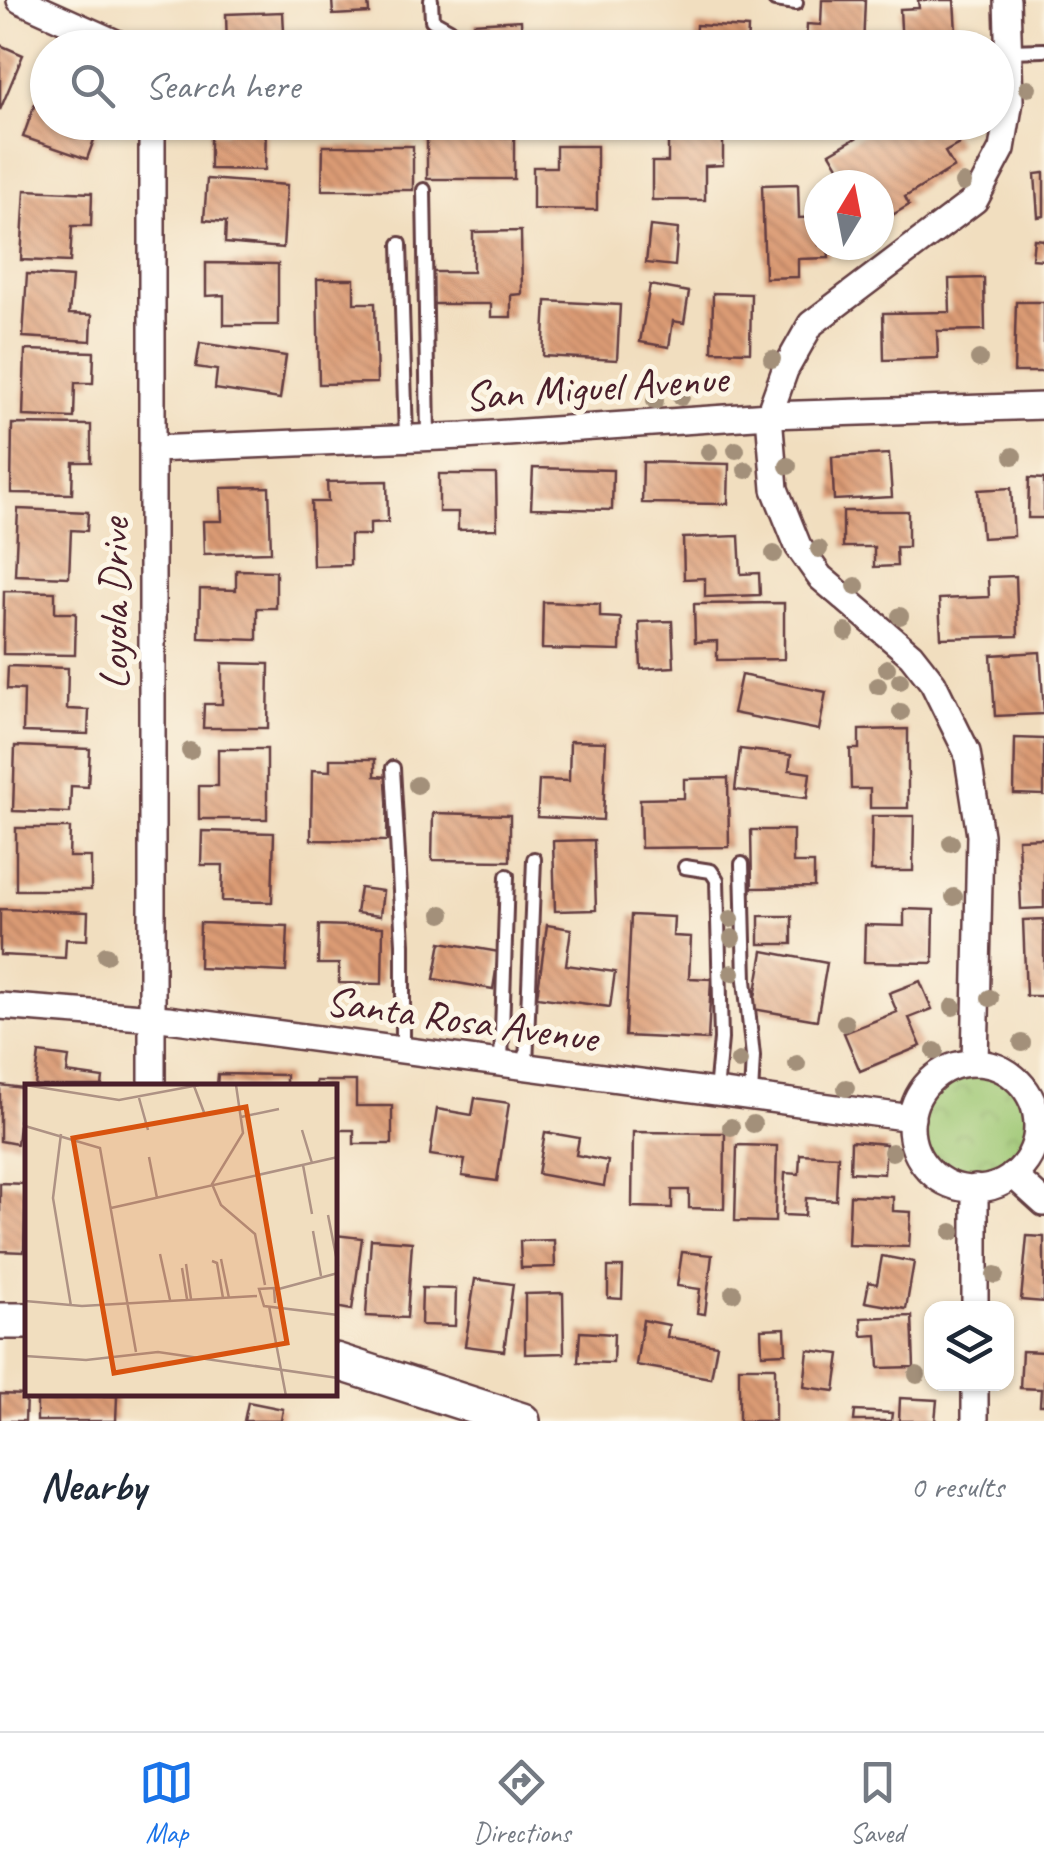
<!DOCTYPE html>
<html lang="en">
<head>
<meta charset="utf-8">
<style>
  :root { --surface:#fff; --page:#f2f2f3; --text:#1f2937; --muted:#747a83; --line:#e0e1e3; --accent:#1a73e8 }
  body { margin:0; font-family:Caveat,sans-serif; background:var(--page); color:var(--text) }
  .controls { position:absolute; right:30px; bottom:30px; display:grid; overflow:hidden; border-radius:20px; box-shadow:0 2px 8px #0004 }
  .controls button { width:90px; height:90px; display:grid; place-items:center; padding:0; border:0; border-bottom:2px solid var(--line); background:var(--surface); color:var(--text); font:50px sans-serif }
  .compass { position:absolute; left:804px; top:170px; width:90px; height:90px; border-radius:50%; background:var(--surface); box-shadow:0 2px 8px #0004; rotate:10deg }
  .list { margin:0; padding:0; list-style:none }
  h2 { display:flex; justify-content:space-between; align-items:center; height:130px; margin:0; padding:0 40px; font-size:42px }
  h2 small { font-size:32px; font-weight:400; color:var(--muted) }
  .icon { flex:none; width:55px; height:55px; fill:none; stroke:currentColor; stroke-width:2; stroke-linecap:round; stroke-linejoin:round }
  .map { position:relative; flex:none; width:1044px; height:1421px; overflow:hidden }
  .search { position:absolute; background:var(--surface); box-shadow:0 2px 8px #0004; left:30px; right:30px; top:30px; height:110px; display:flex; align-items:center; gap:25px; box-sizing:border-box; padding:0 35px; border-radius:55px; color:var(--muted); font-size:38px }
  .sheet { height:310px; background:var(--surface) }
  nav { display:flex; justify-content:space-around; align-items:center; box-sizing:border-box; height:140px; border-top:2px solid var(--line); background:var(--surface); font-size:28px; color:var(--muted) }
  nav a { display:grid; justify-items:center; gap:5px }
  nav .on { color:var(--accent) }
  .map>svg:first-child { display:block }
  .park { fill:url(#park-crowns); stroke:#74734f; stroke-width:2.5 }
  .building { fill:url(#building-back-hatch) }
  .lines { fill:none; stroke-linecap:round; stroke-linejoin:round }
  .service-casing { stroke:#633c41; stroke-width:18 }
  .minor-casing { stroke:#633c41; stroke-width:30 }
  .secondary-casing { stroke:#633c41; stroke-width:40 }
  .service { stroke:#fff; stroke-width:12 }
  .minor { stroke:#fff; stroke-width:25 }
  .secondary { stroke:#fff; stroke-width:35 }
  .tree { fill:#a3907a }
  .labels { text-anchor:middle; stroke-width:10; stroke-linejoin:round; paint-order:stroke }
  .street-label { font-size:42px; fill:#4a1f2b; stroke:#fcf5e5 }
  .inset-road { fill:none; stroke:#ae9284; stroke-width:2.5 }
  .view { fill:#d8530f; fill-opacity:0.15; stroke:#d8530f; stroke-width:5 }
  .inset-edge { fill:none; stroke:#4a1f2b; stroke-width:5 }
</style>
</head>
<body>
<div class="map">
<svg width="1044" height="1421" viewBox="0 0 1044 1421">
  <defs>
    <pattern id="park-crowns" width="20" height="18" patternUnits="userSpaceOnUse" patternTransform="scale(2.5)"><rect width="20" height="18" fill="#9dc773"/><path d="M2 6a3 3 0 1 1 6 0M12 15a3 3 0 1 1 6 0" fill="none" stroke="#89aa64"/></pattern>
    <pattern id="building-back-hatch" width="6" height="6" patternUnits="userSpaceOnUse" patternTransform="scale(2.5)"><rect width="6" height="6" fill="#db9b75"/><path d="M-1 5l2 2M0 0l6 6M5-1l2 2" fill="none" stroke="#b47e60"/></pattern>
  </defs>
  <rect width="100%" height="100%" fill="#fcf5e5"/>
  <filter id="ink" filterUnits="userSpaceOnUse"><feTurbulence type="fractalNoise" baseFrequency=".01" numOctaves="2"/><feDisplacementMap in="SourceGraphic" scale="20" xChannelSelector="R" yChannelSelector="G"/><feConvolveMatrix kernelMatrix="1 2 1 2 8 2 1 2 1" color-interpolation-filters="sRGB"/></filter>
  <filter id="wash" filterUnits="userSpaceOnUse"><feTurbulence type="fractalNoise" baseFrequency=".0048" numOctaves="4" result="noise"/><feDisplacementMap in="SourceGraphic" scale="40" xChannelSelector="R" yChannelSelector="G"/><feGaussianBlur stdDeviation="2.25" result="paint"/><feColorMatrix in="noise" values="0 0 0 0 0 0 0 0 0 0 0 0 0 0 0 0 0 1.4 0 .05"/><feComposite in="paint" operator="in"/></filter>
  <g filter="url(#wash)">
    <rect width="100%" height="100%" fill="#f1debf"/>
    <circle class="park" cx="974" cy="1126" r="63"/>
    <g id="blocks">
      <g class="building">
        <path d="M332,0H368L369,13L333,15Z"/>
        <path d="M822,0H865L863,48H806L807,24L821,25Z"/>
        <path d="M918,0H954L957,48H902L900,9L919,8Z"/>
        <path d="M283,12L284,32L271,33L272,48H227L226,14Z"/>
        <path d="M521,20L522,48H476L474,23Z"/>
        <path d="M696,25L748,28L747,48H695Z"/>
        <path d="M0,45L23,55L0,110Z"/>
        <path d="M47,70L48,122H81L98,129L87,159L23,137Z"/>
        <path d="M226,122H266L265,170L210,169V132L226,133Z"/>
        <path d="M864,122H903L912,137L936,122H946L959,144L945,152L954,167L905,197L909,205L879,223V185H849L830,153L868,131Z"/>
        <path d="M723,129V165L705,166V200H652V162H668V130Z"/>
        <rect x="427" y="137" width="87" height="42"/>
        <path d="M323,146H413V190H322Z"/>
        <path d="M556,146H597V210L533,209V167H556Z"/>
        <path d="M1044,173V216L1038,217L1035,174Z"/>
        <path d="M207,179L287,185L283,248L225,243L226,222L204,220Z"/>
        <path d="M798,184L799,218L819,217V245H828L829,258L798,259V277L765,278L762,185Z"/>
        <path d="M25,190L92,193L91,226H72L70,262L21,260Z"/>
        <path d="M650,226L678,229L675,266L646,263Z"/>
        <path d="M521,231L522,294L511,295V317H491V304H433V272H473V232Z"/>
        <path d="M1034,239L1044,240V260L1032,259Z"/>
        <path d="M206,263L278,264V325H224V295L206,296Z"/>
        <path d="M27,274L72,277L69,314L92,315L91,341L23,337Z"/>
        <path d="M984,278L985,330L937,331L938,358L884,360L883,313L950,312L949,279Z"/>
        <path d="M317,279H354V303H375L377,383L319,384Z"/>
        <path d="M650,285L689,292L684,323L673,321L669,347L640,342Z"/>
        <path d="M713,293L751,294L750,352L712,351Z"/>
        <path d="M546,301L620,305L617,360L543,356Z"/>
        <path d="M1016,302H1044V372H1014Z"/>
        <path d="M200,343L286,356L280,399L215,389L217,370L196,367Z"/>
        <path d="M25,350L94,352L93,383H75L74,418L23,416Z"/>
        <path d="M12,424L91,425V462H73L72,494L11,493Z"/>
        <path d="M889,454L892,497L834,500L832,457Z"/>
        <path d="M643,462L729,464L728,504L642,503Z"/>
        <path d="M533,468L613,470L612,510L531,508Z"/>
        <path d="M439,474H496L497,529L458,530V512H439Z"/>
        <path d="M1029,478L1044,479V518H1028Z"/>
        <path d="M387,481L388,522L370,523V535H350V565L313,566L311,502H328L327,482Z"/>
        <path d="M269,487L271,552L204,554L203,521H222L221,488Z"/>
        <path d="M1011,488L1014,536L982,538L978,490Z"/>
        <path d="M18,509L88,512L87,531L71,530L69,577L15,575Z"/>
        <path d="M843,511H908V547H896L897,566L874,567V547H843Z"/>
        <path d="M739,536L741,574L759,573L760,595L705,597V578L684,579L683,538Z"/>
        <path d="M236,570L276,571V608H257V640L199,638L200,589L236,590Z"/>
        <path d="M1016,576L1018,636L941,638L939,599L989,597L988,577Z"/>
        <path d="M4,591L55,592V613H76L75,655L3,654Z"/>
        <path d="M543,602L600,604V617L621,618L620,651L542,649Z"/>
        <path d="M784,603V659L717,660V641L695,642L694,604Z"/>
        <path d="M672,621L674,667L641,669L639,622Z"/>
        <path d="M1040,652L1044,714L995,716L991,655Z"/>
        <path d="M222,663L269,664L268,728H203L204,704H222Z"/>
        <path d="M8,666L68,668L67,709L89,710L88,734L23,732L24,690L7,689Z"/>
        <path d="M741,675L826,692L819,730L733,713Z"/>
        <path d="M908,729V808H870V789H851L850,749H859V730Z"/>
        <path d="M1015,738L1044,739V795L1014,794Z"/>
        <path d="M570,741L606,742L603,820L537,817L539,780L569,781Z"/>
        <path d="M15,746L90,749L88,787L71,786L70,813L13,811Z"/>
        <path d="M218,749H267V819H199V786H218Z"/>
        <path d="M740,749L791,755L789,770L810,773L807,798L735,790Z"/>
        <path d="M330,759H375V776L388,777L387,841L311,840L312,770L330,771Z"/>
        <path d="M728,778L729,847L641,848L640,799L684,798V779Z"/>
        <path d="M433,813L510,815V861L432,860Z"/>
        <path d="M872,816H914L913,871H871Z"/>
        <path d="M16,828H70L69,857H91V890H16Z"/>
        <path d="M751,830H793V863H814V887L752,888Z"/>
        <path d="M202,831L274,833L272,902L222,901L223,865H201Z"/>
        <path d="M1044,838V908L1021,909L1018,839Z"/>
        <path d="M594,840L596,910L555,911L553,841Z"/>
        <path d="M360,888L383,891L380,916L356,913Z"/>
        <path d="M0,909L88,912L87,940L66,939L65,958L0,955Z"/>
        <path d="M904,909L934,910L933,963L864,962L865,925L904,926Z"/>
        <path d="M631,915L674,917L673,936L691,937L689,978L711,979L708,1040L625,1036Z"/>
        <rect x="759" y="916" width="33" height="28"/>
        <path d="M1044,919V996H1026L1023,920Z"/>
        <path d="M200,923L288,926L286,972L199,968Z"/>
        <path d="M319,925L383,927L382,984L339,983V964H318Z"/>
        <path d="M547,925L571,929L566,965L615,972L610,1007L537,997Z"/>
        <path d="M441,942L499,952L493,989L434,979Z"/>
        <path d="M763,951L827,963L817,1020L753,1009Z"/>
        <path d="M920,981L932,1009L909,1018L921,1046L860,1071L844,1033L897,1012L889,993Z"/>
        <path d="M39,1053L69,1057L67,1073L103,1078L102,1086H35Z"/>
        <path d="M218,1074L286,1075V1086H217Z"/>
        <path d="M316,1081H356V1106H392V1144H354V1130H335V1086H316Z"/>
        <path d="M0,1085L23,1088L17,1144L0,1141Z"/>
        <path d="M475,1098L509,1103L497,1181L462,1176L465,1160L430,1155L437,1109L472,1115Z"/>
        <path d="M545,1132L579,1138L576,1155L608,1161L604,1186L538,1174Z"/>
        <path d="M633,1132L725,1133L724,1209L689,1208V1190H672V1208L632,1207Z"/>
        <path d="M851,1141L886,1144L884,1174L850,1172Z"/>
        <path d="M737,1145L777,1146L775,1222L735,1221Z"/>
        <path d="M800,1154L838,1156L836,1200L806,1198L805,1216L783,1215L785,1173L799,1174Z"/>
        <path d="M0,1183L26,1184L24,1252L0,1251Z"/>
        <path d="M850,1195L893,1197V1211L911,1212L909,1247L848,1245Z"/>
        <path d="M335,1235L362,1238L352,1310L335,1307Z"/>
        <path d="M1027,1236L1044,1237V1302L1021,1300Z"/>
        <path d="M371,1239L412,1242L407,1318L366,1316Z"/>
        <path d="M554,1240L555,1267L521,1268L520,1241Z"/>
        <path d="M682,1252L712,1255L705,1314L697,1313L700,1289L677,1286Z"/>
        <path d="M882,1256L914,1262L906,1309L865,1302L869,1282L877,1284Z"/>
        <path d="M608,1267H623L622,1299L608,1298Z"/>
        <path d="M475,1279L513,1284L504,1351L465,1346Z"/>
        <path d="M422,1288L456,1289L455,1326L421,1325Z"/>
        <path d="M563,1293L564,1353L525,1354V1294Z"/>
        <path d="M912,1316L914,1367L879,1368L877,1335L862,1336L861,1318Z"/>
        <path d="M643,1320L669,1325L667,1337L717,1345L711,1378L636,1365Z"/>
        <path d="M785,1328L786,1353L762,1354L761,1329Z"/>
        <path d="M580,1332L614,1334L613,1363L578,1362Z"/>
        <path d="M808,1350L840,1354L835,1391L804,1387Z"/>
        <path d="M1022,1351L1044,1352V1405H1040L1041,1389L1020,1388Z"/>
        <rect x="739" y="1367" width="36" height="54"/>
        <path d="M0,1394L26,1395L25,1421H0Z"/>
        <path d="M37,1394L117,1396L116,1421H37Z"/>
        <path d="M900,1398L937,1400L935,1421H899Z"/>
        <path d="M248,1402L283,1409L281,1421H244Z"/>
        <path d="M855,1411L892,1413L891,1421H854Z"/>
      </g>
    </g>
  </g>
  <g filter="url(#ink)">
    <use href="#blocks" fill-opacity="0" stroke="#633c41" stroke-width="2.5"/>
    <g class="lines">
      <defs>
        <g id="service">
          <path d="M431,0L432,20L450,30"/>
          <path d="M775,0L796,3"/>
          <path d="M1008,51L1044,50"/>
          <path d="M424,190L428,437"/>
          <path d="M400,244L406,437"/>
          <path d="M393,768L403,944V1050"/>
          <path d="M742,864L745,980L753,1056L751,1096"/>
          <path d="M685,867L711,871L717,880L721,1039L716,1092"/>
          <path d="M501,1063L507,876"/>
          <path d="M526,1066L534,859"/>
        </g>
        <g id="minor">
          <path d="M20,0L127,48"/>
          <path d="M152,122V1086"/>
          <path d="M152,449L464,436L769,415L1044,406"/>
          <path d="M0,1006L168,1019L912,1118"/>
          <path d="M975,1063L980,835L967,752L933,683L911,655L820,577L798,546L775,489L769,415L785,370L811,324L975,200L1002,149L1010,101L1007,0"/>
          <circle cx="974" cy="1126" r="63"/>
          <path d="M1013,1175L1044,1203"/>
          <path d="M975,1308V1188"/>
          <path d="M975,1421V1384"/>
        </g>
        <g id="secondary">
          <path d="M0,1321H28"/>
          <path d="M335,1361L522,1421"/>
        </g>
      </defs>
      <use href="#service" class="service-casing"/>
      <use href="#minor" class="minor-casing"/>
      <use href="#secondary" class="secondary-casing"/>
      <use href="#service" class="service"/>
      <use href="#minor" class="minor"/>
      <use href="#secondary" class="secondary"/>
    </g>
    <g class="tree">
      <circle cx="1028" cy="88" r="9"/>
      <circle cx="963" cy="183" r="9"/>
      <circle cx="772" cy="359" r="9"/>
      <circle cx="979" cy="359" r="9"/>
      <circle cx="681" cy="397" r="9"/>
      <circle cx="655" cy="401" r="9"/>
      <circle cx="736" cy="450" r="9"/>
      <circle cx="709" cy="452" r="9"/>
      <circle cx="1013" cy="456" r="9"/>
      <circle cx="788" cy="466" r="9"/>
      <circle cx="746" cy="470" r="9"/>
      <circle cx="819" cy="549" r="9"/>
      <circle cx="774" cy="554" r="9"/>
      <circle cx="856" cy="586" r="9"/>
      <circle cx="900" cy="616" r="9"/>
      <circle cx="846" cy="632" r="9"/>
      <circle cx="887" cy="668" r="9"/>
      <circle cx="900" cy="681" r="9"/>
      <circle cx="878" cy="686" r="9"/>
      <circle cx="901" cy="712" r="9"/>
      <circle cx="190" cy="751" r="9"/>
      <circle cx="417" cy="785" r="9"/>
      <circle cx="951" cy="843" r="9"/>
      <circle cx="954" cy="897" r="9"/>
      <circle cx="442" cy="914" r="9"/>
      <circle cx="731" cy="919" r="9"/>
      <circle cx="732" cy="938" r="9"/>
      <circle cx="106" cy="955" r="9"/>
      <circle cx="732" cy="973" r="9"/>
      <circle cx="990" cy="998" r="9"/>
      <circle cx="953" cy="1007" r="9"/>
      <circle cx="845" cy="1023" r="9"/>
      <circle cx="1022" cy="1043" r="9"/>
      <circle cx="935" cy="1051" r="9"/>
      <circle cx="739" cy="1061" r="9"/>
      <circle cx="797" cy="1064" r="9"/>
      <circle cx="846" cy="1088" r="9"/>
      <circle cx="753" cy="1124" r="9"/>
      <circle cx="731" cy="1127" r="9"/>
      <circle cx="892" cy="1152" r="9"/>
      <circle cx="952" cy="1232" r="9"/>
      <circle cx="995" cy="1275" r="9"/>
      <circle cx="733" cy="1293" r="9"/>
      <circle cx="917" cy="1375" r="9"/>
    </g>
  </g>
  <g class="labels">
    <g class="street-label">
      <text transform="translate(596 386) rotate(-4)" y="15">San Miguel Avenue</text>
      <text transform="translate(113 604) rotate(-90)" y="15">Loyola Drive</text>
      <text transform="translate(462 1018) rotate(8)" y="15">Santa Rosa Avenue</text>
    </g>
  </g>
  <g transform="translate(25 1084)">
    <rect width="312" height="312" fill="#f1debf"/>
    <path class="inset-road" d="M0,1L94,16L174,1M211,1L218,49L187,100L196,121L230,150L240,201M169,2L180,31M114,14L123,46M216,33L254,25M0,42L75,64L111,268M277,46L287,79M36,50L28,114L46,222M124,73L132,114M278,81L287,130M86,124L313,73M303,131L313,182M288,147L296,192M135,170L145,216M196,175L204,214M187,177L192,179L198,214M161,180L166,215M157,184L162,215M250,206L313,189M0,217L57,222L232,212M250,219L249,204L234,205L239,222L313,231M244,222L261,312M0,272L61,276L133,268L313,294"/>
    <path class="view" d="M221,23L262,259L89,289L48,54Z"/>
    <rect width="312" height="312" class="inset-edge"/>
  </g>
</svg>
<div class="controls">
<button><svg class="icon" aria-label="layers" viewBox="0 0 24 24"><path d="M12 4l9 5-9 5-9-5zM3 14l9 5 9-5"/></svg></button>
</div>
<svg class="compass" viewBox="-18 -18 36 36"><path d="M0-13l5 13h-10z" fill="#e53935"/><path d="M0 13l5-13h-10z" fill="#747a83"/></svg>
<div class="search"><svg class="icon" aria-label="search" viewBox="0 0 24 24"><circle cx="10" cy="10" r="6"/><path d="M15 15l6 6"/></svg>Search here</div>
</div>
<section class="sheet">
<h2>Nearby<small>0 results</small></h2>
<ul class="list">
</ul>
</section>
<nav>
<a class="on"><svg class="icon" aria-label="map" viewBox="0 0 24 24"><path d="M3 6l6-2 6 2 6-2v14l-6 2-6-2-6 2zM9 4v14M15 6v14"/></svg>Map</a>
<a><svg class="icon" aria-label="directions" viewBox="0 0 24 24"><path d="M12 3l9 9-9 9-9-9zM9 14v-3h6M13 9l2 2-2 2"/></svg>Directions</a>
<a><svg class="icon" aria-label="saved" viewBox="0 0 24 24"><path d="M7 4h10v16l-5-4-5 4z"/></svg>Saved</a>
</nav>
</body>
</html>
